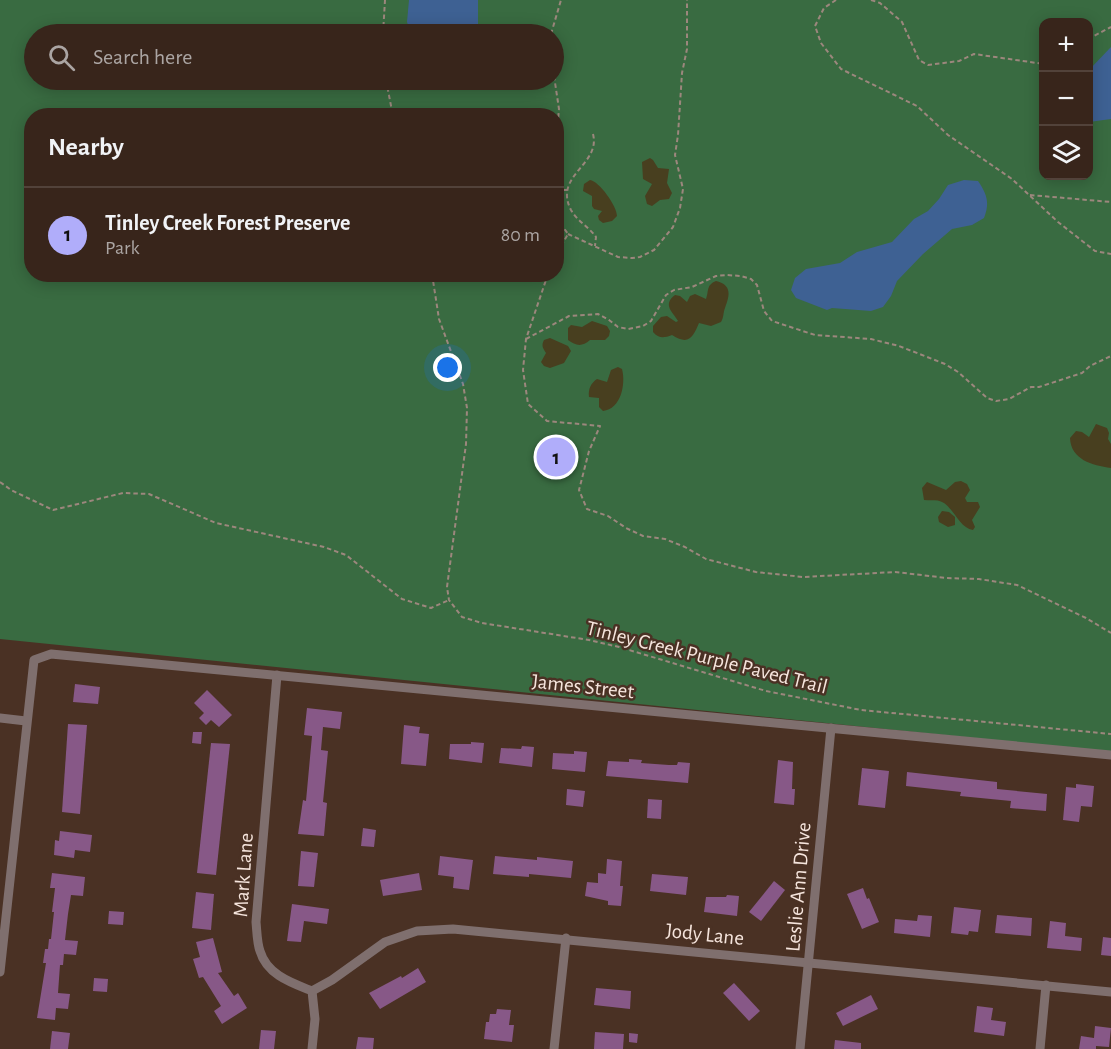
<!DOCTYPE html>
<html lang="en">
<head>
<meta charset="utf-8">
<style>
  :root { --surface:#38251b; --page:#433128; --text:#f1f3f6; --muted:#aba5a3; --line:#52423a; --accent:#b0adfa }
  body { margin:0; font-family:"Alegreya Sans",sans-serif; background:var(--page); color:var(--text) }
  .controls { position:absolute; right:18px; top:18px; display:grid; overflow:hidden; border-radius:12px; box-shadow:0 3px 15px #0003 }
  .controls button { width:54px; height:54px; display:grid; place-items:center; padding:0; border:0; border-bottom:2px solid var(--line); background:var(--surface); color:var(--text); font:30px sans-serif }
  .you { position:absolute; left:448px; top:368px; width:21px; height:21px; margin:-15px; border:4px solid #fff; border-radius:50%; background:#1a73e8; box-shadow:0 0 0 9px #1a73e833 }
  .badge { display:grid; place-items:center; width:39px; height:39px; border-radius:50%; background:var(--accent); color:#111; font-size:20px; font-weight:700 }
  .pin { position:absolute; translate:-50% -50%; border:3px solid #fff; box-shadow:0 2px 6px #0006 }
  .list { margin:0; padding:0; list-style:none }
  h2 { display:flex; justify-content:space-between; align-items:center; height:78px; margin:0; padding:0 24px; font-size:26px }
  h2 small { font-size:20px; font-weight:400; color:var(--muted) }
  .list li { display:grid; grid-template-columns:39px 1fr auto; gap:18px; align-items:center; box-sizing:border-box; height:96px; padding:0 24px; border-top:2px solid var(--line) }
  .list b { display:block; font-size:22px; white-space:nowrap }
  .list p { margin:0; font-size:20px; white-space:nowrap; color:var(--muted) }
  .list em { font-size:20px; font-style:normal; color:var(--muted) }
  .icon { flex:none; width:33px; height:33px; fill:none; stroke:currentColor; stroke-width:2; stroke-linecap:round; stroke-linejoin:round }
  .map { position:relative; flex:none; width:1111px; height:1049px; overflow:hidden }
  .search { position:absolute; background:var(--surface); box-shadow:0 3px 15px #0003; left:24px; top:24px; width:540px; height:66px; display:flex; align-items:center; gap:15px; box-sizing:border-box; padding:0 21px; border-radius:33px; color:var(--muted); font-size:22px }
  .panel { position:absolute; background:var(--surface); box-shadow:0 3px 15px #0003; left:24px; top:108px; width:540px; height:174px; border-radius:24px }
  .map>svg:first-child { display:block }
  .green { fill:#396b41; fill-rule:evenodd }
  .sand { fill:#483f1f }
  .water { fill:#3e6193 }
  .building { fill:#875887 }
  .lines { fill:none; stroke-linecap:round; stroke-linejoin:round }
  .path { stroke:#9c877d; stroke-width:2; stroke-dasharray:4.5 3; stroke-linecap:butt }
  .street { stroke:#7f6f6e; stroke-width:9 }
  .labels { text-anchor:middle; stroke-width:5; stroke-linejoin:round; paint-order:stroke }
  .street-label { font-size:21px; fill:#f6e5dd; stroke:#4a3124 }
</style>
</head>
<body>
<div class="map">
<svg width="1111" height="1049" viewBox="0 0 1111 1049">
  <rect width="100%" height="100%" fill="#4a3124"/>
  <path class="green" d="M0,0H1111V752L0,639ZM1044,22H1088V176H1044ZM34,34H554V80H34ZM32,116H556V274H32Z"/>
  <g class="sand">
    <path d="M650,158L653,160L658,168L669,169L667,183L672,193L669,199L660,200L652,206L647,204L645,196L652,184L643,179L642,162Z"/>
    <path d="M590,180C599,181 617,206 617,216L612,221L603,223L599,220L598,216L602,211L594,209L592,206V196L583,191L584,184Z"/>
    <path d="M716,281C732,285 730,295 725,308C723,313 724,317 721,322L711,326L699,323C693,337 689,346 672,335C664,338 659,339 653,332V326L661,317L667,316L676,322L678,321C673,312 662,305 675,295L680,296L687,302L690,296L695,294L706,299C709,291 706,285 716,281Z"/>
    <path d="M592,321L607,326L610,331L609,336L605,340H590C582,347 576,346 568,340V328L571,325L582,327Z"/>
    <path d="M550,338L568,346L571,351L564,363L550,368L544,366L541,362L546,353C543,348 541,346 544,340Z"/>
    <path d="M618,367L622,369C626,384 621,409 603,411L599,407V398L589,397C588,389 591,383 597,379L607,382L611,370Z"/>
    <path d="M1096,424L1107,428L1109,433L1108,439L1111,444V468C1092,465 1071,460 1070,438L1076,431L1082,432L1089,437Z"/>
    <path d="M961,481L967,484L970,490L965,498L967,502H978L980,507L972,520L975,527L973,530C960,528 956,512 944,503C938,499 931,501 924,500L922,488L927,482L946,490L955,482Z"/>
    <path d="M942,511L949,512L955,517V525L948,527L939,522L938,517Z"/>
  </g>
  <g class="water">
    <path d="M409,0H478V34H411L407,22Z"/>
    <path d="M1111,47V119L1089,122V70Z"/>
    <path d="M964,180L978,181C987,194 990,203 984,218L972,225L952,229L923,254L897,281L891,296L883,307L871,311L832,308L827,310L796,298L791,290L795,278L806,269L840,263L857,252L892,242L914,219L928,211L939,199L948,185Z"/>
  </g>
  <g class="building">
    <path d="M75,684L100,687L98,704L73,702Z"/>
    <path d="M207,690L232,715L219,727L211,720L206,725L199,718L204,713L194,703Z"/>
    <path d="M307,708L342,712L340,729L323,727L321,750L328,751L323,802L327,803L324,836L298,834L303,800L306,801L312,736L304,735Z"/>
    <path d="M68,724L87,725L80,814L62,812Z"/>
    <path d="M404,725L420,727L419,733L429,734L426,766L401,764Z"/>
    <path d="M193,732H202L201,744L192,743Z"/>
    <path d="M471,742L484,743L482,763L449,759L450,744H471Z"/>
    <path d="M211,743L230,744L216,875L197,873Z"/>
    <path d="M522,746L534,747L532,767L499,763L501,748L521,749Z"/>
    <path d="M574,751L587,752L585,772L552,769L553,753L574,754Z"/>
    <path d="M629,759L642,760L641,763L669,765H677L678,762L690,763L688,783L606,776L608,761L629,762Z"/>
    <path d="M778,760L793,762L792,789H795L794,805L774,803Z"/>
    <path d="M862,768L889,771L885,808L858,805Z"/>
    <path d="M907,772L997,782V789L1047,794L1046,811L1010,808L1011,801L960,796L961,792L906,786Z"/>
    <path d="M1076,784L1094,786L1092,807L1081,806L1079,822L1063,820L1066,787L1076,788Z"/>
    <path d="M567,789L585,791L583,807L566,805Z"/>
    <path d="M648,799L662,800L661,819L647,818Z"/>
    <path d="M363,828L376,830L374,847L361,846Z"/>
    <path d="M60,831L92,835L90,852L75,850L74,858L54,855L55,840L59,841Z"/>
    <path d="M301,851L318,853L314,887L298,886Z"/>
    <path d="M440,856L473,860L469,890L453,888L454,877L438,875Z"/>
    <path d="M495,856L537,860V857L573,861L571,878L529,874V877L493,874Z"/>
    <path d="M607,859L622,861L620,886H623L621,906L608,905V901L585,896L587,882L598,883V873L606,874Z"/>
    <path d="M52,873L85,877L83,896L71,895L68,914L65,940L78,941L76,955L64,954L63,965H60L58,993L70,994L68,1009L56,1008L55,1020L37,1018L46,963H43L45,949H48L49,939H51L54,912H52L55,888H50Z"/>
    <path d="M419,873L422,890L383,896L380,880Z"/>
    <path d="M652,874L688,877L686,895L650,891Z"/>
    <path d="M774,881L785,890L761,921L749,912Z"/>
    <path d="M863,888L867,899L869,898L879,922L862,929L847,894Z"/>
    <path d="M196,892L214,894L211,930L192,928Z"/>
    <path d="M727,895L739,896L737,916L704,912L706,897H726Z"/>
    <path d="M292,904L329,909L327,924L304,921L301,942L287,941Z"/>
    <path d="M954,907L981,910L978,932L969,931L968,935L951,933Z"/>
    <path d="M109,911L124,912L123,925L108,924Z"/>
    <path d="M918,915L932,916L930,937L894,933L895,919L917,921Z"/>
    <path d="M997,915L1032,918L1031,936L995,933Z"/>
    <path d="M1050,921L1066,923L1065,936L1082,938L1081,951L1047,948Z"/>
    <path d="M1103,937L1111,938V956L1101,955Z"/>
    <path d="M213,938L222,972L218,973L234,996L238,993L247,1008L222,1024L214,1011L221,1006L203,977L199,978L193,959L200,957L196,942Z"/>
    <path d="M418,968L426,982L380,1009L369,993L401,976L402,978Z"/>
    <path d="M94,978L108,979L107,992L93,991Z"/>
    <path d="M734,983L760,1011L749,1021L723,993Z"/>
    <path d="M596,988L631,991L630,1009L594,1005Z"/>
    <path d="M871,995L878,1009L843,1026L836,1013Z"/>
    <path d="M977,1006L993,1008L991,1020L1006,1022L1004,1036L974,1032Z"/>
    <path d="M497,1009L511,1010L509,1025H514L512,1042L484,1039L486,1022H489L490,1014H496Z"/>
    <path d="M1095,1026L1111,1028L1109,1047L1096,1046V1049H1079L1081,1036L1094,1038Z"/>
    <path d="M261,1030L276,1031L274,1049H259Z"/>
    <path d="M52,1031L70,1033L68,1049H50Z"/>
    <path d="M595,1032L624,1034L623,1049H594Z"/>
    <path d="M629,1033L638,1034L637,1043L629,1042Z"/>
    <path d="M358,1037L374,1038L373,1049H356Z"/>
    <path d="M835,1040L861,1043V1049H834Z"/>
  </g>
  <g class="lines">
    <g class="path">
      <path d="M836,0L824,8L815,26L821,43L841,69L917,106L948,135L1012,179L1058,222L1095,251L1111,254"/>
      <path d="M871,0L880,3L902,22L919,60L928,65L959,61L974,54L1044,64"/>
      <path d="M383,34L385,0"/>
      <path d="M551,34L561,0"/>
      <path d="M1088,39L1111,27"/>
      <path d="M554,76L559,109L556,142"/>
      <path d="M386,80L393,116"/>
      <path d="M593,134C601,165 553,175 571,210C577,221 589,227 596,237L595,246"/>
      <path d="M556,190H567"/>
      <path d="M1030,195L1111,202"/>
      <path d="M556,217L568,234L556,255"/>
      <path d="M568,234L618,257L632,258L640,257L654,250L673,227L680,208L683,189L675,155L678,135L682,73L687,49V0"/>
      <path d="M432,274L439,319L463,384L467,408L466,444L447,587L449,600L462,617L482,623L589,640L619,647L766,691L861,710L1111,734"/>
      <path d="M548,274L526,339L523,370L528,404L547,421L600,426L589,451L579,490L587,509L608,516L626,528L643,536L665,539L685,547L706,559L756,572L803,577L895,572L947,578L979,579L1017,585L1086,618L1111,633"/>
      <path d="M526,339L569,316L598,314L609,320L618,327L628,329L643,326L651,321L666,295L674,290L692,287L716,276L726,275L741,276L751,279L757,285L764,311L772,321L815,335L871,339L899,346L945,364L958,372L987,398L996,401L1009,399L1031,387H1039L1082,373L1090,366L1111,356"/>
      <path d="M0,482L11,490L53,510L123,493L149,494L216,523L324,547L346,555L402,599L431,608L449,600"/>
    </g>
    <g class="street">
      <path d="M277,675L256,922C257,932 257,943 260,951C267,975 292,983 312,991L315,1019L312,1049"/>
      <path d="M0,718L26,721"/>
      <path d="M0,972L34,660L51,654L1111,755"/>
      <path d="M312,991L332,980L385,942L417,931L453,929L1111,992"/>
      <path d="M554,1049L566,938"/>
      <path d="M800,1049L831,728"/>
      <path d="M1040,1049L1046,985"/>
    </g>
  </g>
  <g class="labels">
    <g class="street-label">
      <text transform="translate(707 657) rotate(14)" y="7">Tinley Creek Purple Paved Trail</text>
      <text transform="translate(583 686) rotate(6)" y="7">James Street</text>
      <text transform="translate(243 875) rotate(-86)" y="7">Mark Lane</text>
      <text transform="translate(798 887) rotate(-85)" y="7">Leslie Ann Drive</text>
      <text transform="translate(705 934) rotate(6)" y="7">Jody Lane</text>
    </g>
  </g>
</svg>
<div class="controls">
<button>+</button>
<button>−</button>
<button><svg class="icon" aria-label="layers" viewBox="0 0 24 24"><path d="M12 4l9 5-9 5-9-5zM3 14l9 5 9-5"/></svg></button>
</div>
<div class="you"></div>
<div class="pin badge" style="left:556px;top:457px">1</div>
<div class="search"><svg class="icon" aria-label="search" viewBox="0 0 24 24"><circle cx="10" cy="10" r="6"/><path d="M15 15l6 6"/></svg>Search here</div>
<section class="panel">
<h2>Nearby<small></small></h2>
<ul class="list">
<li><span class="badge">1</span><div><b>Tinley Creek Forest Preserve</b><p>Park</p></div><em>80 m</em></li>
</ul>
</section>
</div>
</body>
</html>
